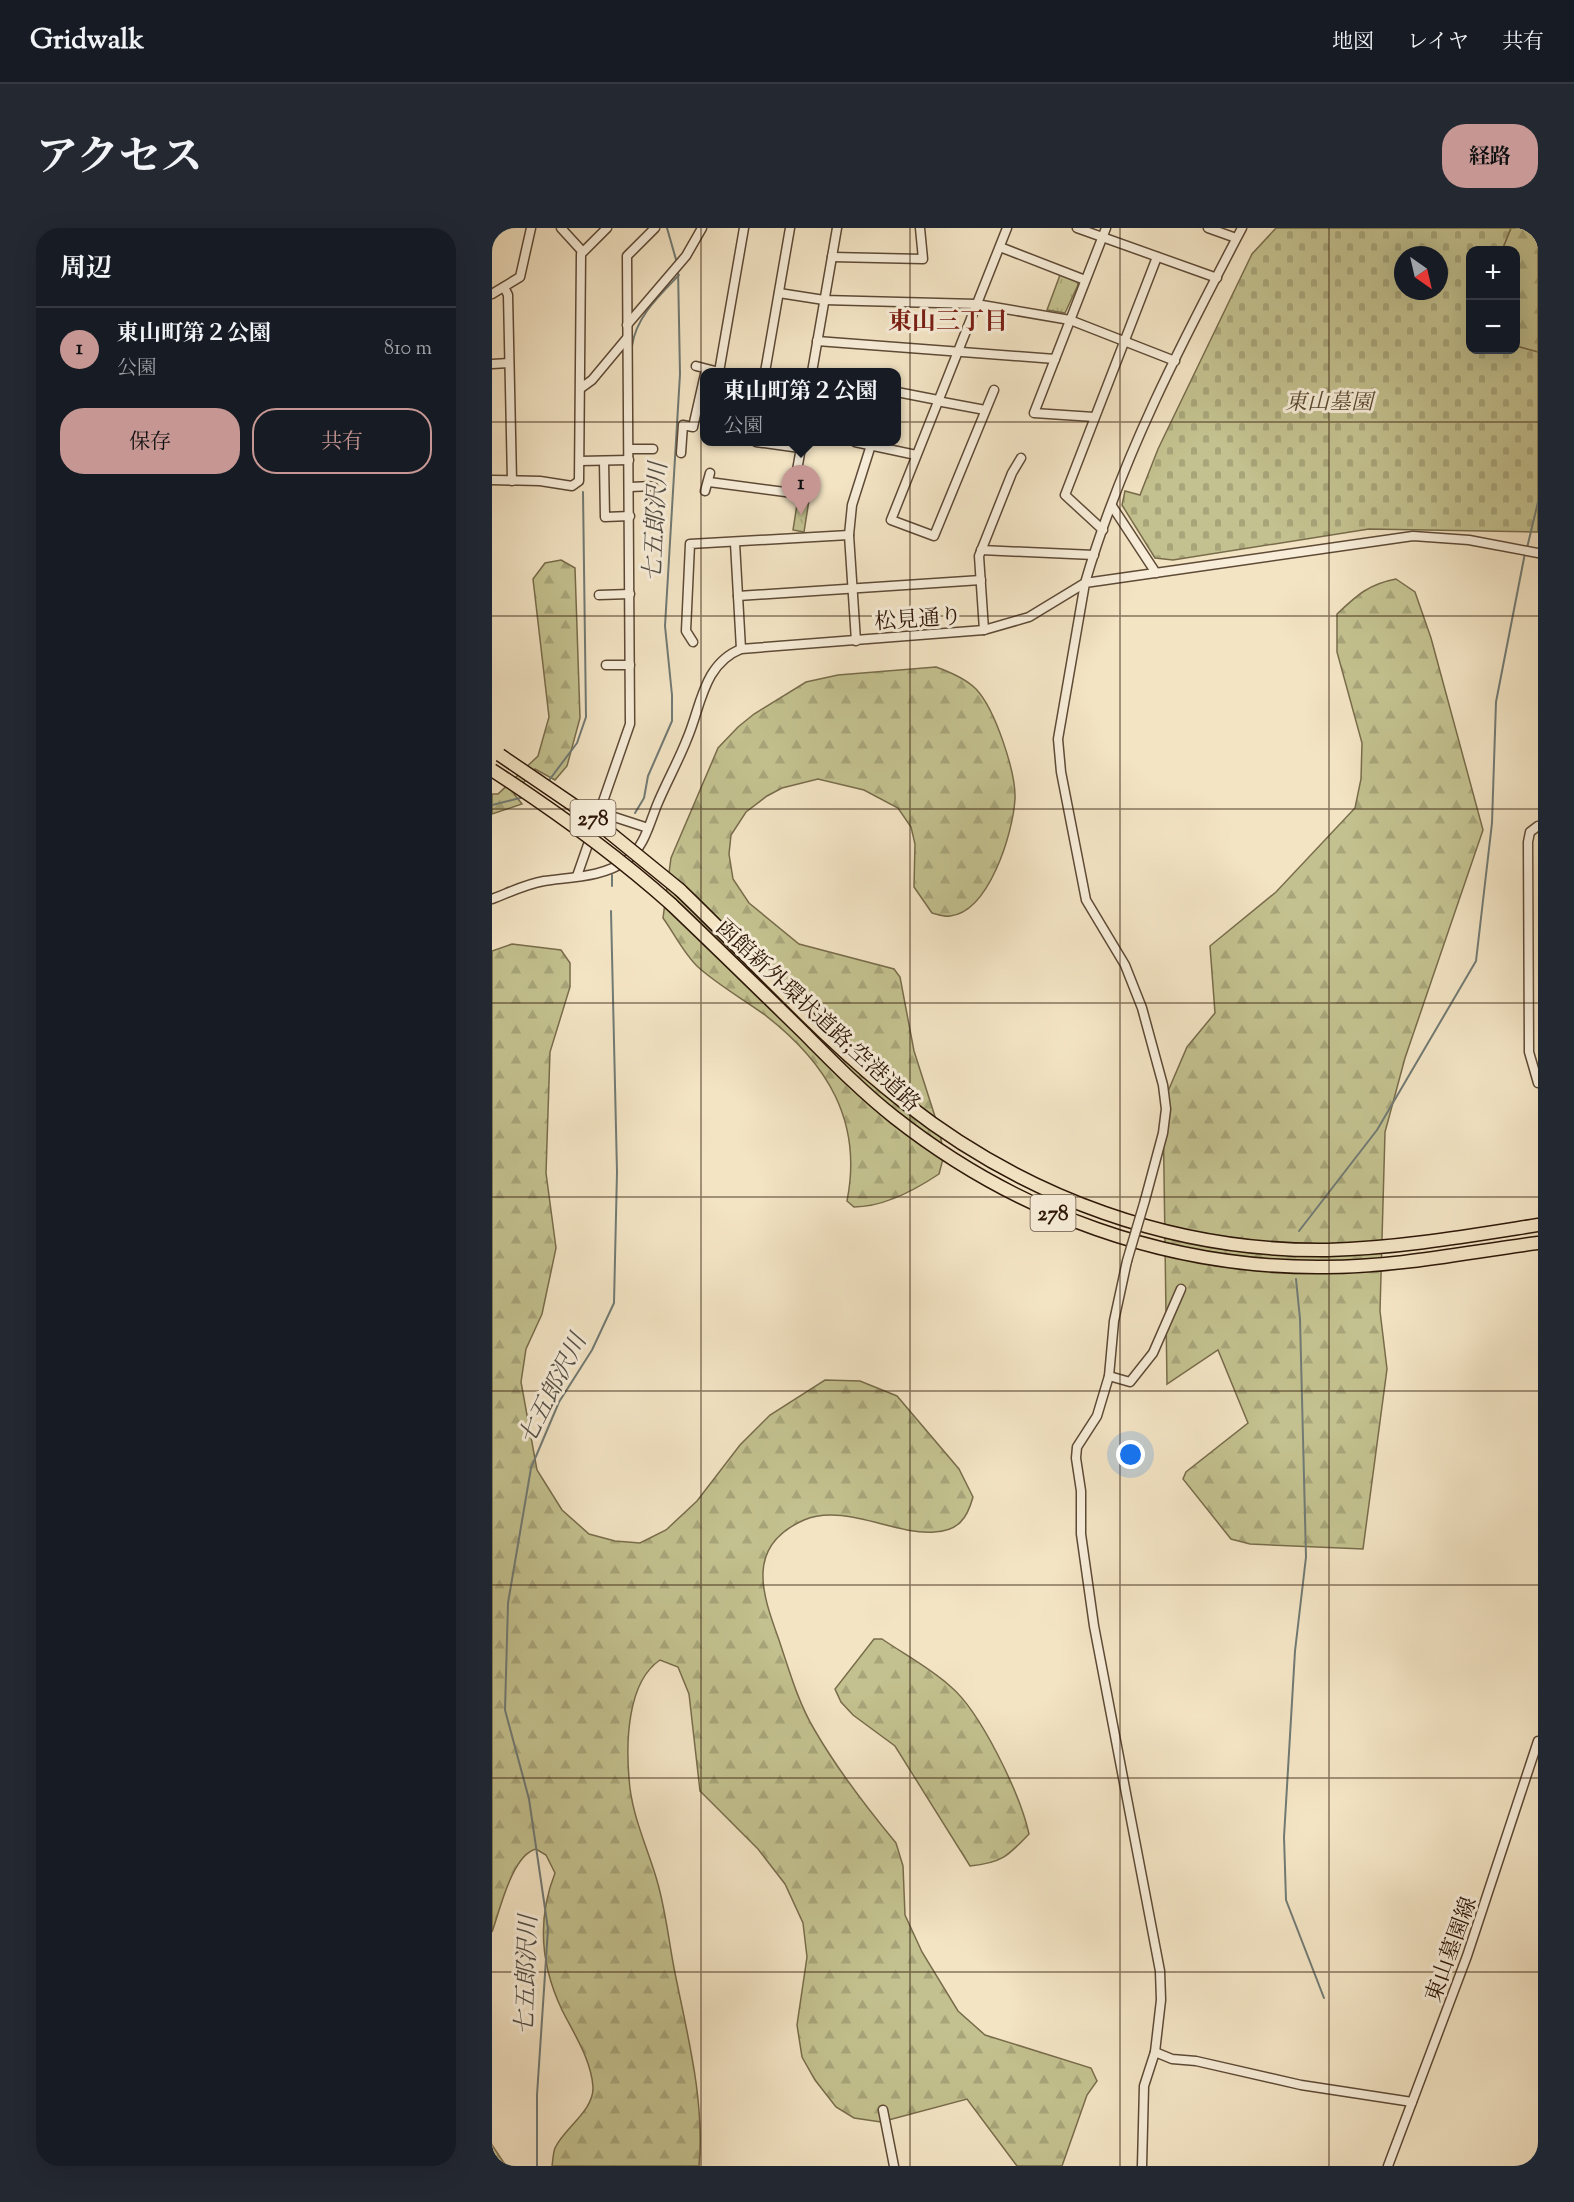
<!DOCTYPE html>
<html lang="ja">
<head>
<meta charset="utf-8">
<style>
  :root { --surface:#171b24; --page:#242831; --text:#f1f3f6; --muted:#9ea1a6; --line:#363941; --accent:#c59692 }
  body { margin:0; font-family:"Sorts Mill Goudy","Noto Serif JP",serif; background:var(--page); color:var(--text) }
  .controls { position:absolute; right:18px; top:18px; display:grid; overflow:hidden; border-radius:12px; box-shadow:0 6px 24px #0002 }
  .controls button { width:54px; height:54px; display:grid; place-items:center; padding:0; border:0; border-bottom:2px solid var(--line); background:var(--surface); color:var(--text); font:30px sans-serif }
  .compass { position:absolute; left:902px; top:18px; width:54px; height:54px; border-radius:50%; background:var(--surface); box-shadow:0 6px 24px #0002; rotate:146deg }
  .you { position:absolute; left:639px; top:1227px; width:21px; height:21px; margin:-15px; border:4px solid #fff; border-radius:50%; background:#1a73e8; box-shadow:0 0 0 9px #1a73e833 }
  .badge { display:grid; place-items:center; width:39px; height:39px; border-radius:50%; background:var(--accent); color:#111; font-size:20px; font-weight:700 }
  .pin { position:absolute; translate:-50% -50px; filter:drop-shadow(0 2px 3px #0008) }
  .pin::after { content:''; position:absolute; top:32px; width:21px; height:18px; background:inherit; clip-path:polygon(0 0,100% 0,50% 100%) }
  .popup { position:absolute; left:208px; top:140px; width:201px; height:78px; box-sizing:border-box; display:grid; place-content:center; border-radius:12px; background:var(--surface); filter:drop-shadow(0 2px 4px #0005); font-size:20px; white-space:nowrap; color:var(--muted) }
  .popup b { font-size:22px; color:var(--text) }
  .popup::after { content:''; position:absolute; left:50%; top:100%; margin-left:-12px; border:12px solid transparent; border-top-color:var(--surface) }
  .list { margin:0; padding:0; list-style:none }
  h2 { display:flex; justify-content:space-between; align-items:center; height:78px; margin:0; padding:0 24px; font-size:26px }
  h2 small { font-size:20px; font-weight:400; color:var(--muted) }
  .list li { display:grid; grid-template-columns:39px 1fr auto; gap:18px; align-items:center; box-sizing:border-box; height:84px; padding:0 24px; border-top:2px solid var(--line) }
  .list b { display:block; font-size:22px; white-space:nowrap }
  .list p { margin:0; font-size:20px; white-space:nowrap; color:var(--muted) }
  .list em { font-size:20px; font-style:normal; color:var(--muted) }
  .actions { display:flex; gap:12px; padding:18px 24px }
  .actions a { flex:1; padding:14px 0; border:2px solid var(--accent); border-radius:24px; text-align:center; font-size:21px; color:var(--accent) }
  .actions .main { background:var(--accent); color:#111 }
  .map { position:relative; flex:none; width:1046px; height:1938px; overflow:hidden; border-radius:24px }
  header { display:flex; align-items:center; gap:36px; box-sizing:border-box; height:84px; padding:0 30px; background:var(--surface); border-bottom:2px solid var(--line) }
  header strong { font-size:28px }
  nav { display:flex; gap:33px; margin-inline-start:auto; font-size:21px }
  .intro { display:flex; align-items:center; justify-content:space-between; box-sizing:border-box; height:144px; padding:0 36px }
  h1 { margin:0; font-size:42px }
  .button { padding:15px 27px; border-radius:24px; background:var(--accent); color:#111; font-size:21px; font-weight:700 }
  main { display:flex; gap:36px; padding:0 36px }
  aside { flex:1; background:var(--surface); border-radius:24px; box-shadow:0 6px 24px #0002 }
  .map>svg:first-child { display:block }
  .forest { fill:url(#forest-firs); stroke:#786c4b; stroke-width:1.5 }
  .cemetery { fill:url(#cemetery-stones); stroke:#786c4b; stroke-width:1.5; fill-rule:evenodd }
  .park { fill:url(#park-tufts); stroke:#786c4b; stroke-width:1.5 }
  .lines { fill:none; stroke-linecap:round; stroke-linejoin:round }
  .stream { stroke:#717a74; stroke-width:2 }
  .minor-casing { stroke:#5e4a36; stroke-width:11 }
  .highway-casing { stroke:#2d1607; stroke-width:15 }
  .minor { stroke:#f7edd9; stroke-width:8 }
  .highway { stroke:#f3e4c4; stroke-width:12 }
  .minor-bridge-casing { stroke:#5e4a36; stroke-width:11; stroke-linecap:butt }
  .highway-bridge-casing { stroke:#2d1607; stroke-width:15; stroke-linecap:butt }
  .minor-bridge { stroke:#f7edd9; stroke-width:8 }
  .highway-bridge { stroke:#f3e4c4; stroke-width:12 }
  .grid { fill:none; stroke:#2d1607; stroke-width:1.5; stroke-opacity:0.55 }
  .labels { text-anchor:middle; stroke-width:6; stroke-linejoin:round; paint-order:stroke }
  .shield { fill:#f7edd9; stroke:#6a5646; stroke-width:1.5 }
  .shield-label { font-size:21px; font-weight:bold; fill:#2d1607 }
  .park-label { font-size:22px; font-style:italic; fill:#5a4930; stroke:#f7edd9 }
  .street-label { font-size:22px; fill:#2d1607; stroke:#f7edd9 }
  .neighbourhood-label { font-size:24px; font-weight:bold; fill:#7a1f14; stroke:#f7edd9 }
  .water-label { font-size:24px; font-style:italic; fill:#555047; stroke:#f7edd9 }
</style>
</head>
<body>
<header>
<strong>Gridwalk</strong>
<nav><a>地図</a><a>レイヤ</a><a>共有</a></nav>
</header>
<div class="intro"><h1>アクセス</h1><a class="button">経路</a></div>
<main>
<aside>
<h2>周辺<small></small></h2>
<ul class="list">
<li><span class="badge">1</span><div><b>東山町第２公園</b><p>公園</p></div><em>810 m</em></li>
</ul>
<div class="actions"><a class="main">保存</a><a>共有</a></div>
</aside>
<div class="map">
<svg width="1046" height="1938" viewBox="0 0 1046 1938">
  <defs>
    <pattern id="forest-firs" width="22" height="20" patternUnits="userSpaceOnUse" patternTransform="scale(1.5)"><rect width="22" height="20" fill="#c3c18f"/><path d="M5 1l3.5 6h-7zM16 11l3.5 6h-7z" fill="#a8a57a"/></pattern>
    <pattern id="cemetery-stones" width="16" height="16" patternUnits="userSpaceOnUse" patternTransform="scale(1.5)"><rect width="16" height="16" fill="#c3c18f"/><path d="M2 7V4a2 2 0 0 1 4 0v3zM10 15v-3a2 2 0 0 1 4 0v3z" fill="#a8a57a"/></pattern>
    <pattern id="park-tufts" width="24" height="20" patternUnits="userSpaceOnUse" patternTransform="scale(1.5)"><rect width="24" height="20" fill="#c3c18f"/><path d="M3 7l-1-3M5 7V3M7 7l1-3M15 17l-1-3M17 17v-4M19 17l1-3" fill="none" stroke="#a8a57a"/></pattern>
  </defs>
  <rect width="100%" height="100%" fill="#f3e4c4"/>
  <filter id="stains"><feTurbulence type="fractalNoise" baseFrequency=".00333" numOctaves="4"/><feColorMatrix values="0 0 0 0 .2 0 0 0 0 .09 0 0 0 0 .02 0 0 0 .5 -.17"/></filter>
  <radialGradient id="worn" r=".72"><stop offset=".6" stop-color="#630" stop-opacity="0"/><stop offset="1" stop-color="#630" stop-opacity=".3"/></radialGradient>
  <g class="forest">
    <path d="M1019,0H1046V124L1024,118L1023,22H1010Z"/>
    <path d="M69,332L83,340L88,490L75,538L63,552L43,541L22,566L30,576L0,586V566H6L46,528L57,489L41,351L53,335Z"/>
    <path d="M904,351L923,364L939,410L991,602L913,830L893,904L888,1083L895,1141L871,1321L758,1316L739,1311L691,1251L694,1244L756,1195L726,1122L675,1156L671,875L695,819L723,785L718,718L784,664L863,580L869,551L870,515L845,424V386C865,367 877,356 904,351Z"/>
    <path d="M444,439C458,444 473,450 484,461C503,481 524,544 523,571C521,605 497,684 458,688C452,689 445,686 440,685L422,659L423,616L419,599L406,580L372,562L326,551L290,560L275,568L254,584L239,607L237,626L241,651L257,675L307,716L402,741L408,749L422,823L447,901L452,927L447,946C423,962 392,979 362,979L355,973C371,893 335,835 273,787C251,771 226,757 206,739C192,726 182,705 171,690L179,630L226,520L246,499L262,486L314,454L346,447Z"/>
    <path d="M20,716L69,722L78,735V759L58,824L54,945L64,1020L50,1086L34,1121L29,1154L45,1242L70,1282L97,1306L123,1313L148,1315L174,1302L205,1273L248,1217L278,1187L333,1152L368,1153L405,1168L467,1241L481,1269C475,1291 466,1303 442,1304C402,1307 352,1275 312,1292C253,1318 270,1365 287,1412C297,1442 306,1474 322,1501C345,1541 375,1580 404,1615L411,1638L413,1687L430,1724L466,1783L493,1807L599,1840L605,1853L595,1867L570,1938H525L475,1871L389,1894L362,1890L344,1879L323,1852L310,1829L305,1797L315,1729L311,1695L293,1656L266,1621L208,1563L197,1466L186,1439L168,1432C135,1454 134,1515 137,1550C139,1584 153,1614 163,1646C173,1676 176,1709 182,1740C195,1806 213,1871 207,1938H60C61,1932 61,1925 63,1920C72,1900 102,1883 101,1859C99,1831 82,1806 70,1782C49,1738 45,1691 63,1645L54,1627L44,1621C20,1627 8,1682 0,1704V723Z"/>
    <path d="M382,1411H390C412,1426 438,1440 458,1458C489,1484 528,1566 537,1606C516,1628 510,1635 478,1638L403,1518L361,1487L349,1474L343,1461Z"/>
    <path d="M0,1917L14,1938H0Z"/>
  </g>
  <path class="cemetery" d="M784,0H1019L1010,22H978V122H1023L1024,118L1046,124V304L877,301L681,332L663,330L630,277L633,263L648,267L666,221L760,26ZM911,27H947V63H911Z"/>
  <g class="park">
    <path d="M568,47L585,53L586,57L573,85L555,82Z"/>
    <path d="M306,270L317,272L312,304L301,302Z"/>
  </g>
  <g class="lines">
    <g class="stream">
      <path d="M175,0L185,35"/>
      <path d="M140,118C144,89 167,68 187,47"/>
      <path d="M140,130V143"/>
      <path d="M1035,320L1046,274"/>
      <path d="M55,555L85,515L94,489L91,264"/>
      <path d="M0,577L32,569"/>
      <path d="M143,585L152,570L156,548L180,493V467L173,398L188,146L186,40"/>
      <path d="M120,658V647"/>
      <path d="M807,1003L885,902L984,733L1000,595L1004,474L1033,325"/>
      <path d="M804,1051L808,1091L814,1329L803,1423L792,1609L794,1672L832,1770"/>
      <path d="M45,1938V1867L56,1701L37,1571L13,1482L16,1375L39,1240L67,1174L100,1122L122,1075L125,944L119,683"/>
    </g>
    <defs>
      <g id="minor">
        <path d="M69,0L90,23"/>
        <path d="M585,0L725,50"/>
        <path d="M716,0L744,10"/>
        <path d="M508,19L593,52"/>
        <path d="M340,29L431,31L428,0"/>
        <path d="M12,59L16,67L20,253"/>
        <path d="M287,65L332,72L484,76L578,92L683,133"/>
        <path d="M0,66L28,49L39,0"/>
        <path d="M135,97L194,28L210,0"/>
        <path d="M325,113L563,131"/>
        <path d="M0,136L17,135"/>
        <path d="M204,138L227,144L252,0"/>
        <path d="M273,144L298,0"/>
        <path d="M320,144L345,0"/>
        <path d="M89,160L100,152L135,110"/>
        <path d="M502,162L442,308L399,292L515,0"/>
        <path d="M405,164L446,172"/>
        <path d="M445,173L493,182"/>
        <path d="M602,189L542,185L614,0"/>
        <path d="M264,214L308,220"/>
        <path d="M363,214L424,227"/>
        <path d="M137,221H161"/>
        <path d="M189,225L191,197L201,199L213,146"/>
        <path d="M88,233L137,232"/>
        <path d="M112,233L113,289L138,288"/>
        <path d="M0,252L48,253L80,258L87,253L89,26L115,0"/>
        <path d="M217,254L301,265L310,214"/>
        <path d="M138,259L161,258"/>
        <path d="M213,263L218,245"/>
        <path d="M620,278L664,345"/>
        <path d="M611,302L573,267L665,29"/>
        <path d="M243,315L249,421"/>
        <path d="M489,322L602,327"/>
        <path d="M107,367L138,366"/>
        <path d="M246,368L489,352"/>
        <path d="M492,402L487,328L520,245L529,230"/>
        <path d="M364,413L357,307L360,277L379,217"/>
        <path d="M201,414L194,403L198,316L357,307"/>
        <path d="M114,437H138"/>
        <path d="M107,584L156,600"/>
        <path d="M1046,598L1038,604L1036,614L1037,824L1046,855"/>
        <path d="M85,648L138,496L135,28L163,0"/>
        <path d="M0,671C16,665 34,656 52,653C79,649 112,649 135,632C152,619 157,597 165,577C174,555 186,534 195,511C209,479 211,436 249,421L492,402L537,389L593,355C629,231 690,114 750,0"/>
        <path d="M653,972L671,905L674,881L671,857L650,780L633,737L594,672L569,544L566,511L593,355L921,308L977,312L1046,325"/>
        <path d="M635,1033L622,1093L617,1148L605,1188L585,1219L584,1230L589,1263V1306L602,1398L668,1743L669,1772L663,1824L680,1831L704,1833L809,1857L920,1874"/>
        <path d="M617,1148L638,1154L661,1125L689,1061"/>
        <path d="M391,1882L402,1938"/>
        <path d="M650,1938L652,1858L663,1824"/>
        <path d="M896,1938L975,1728L1046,1513"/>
      </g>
      <g id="highway">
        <path d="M188,662C262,733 332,812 413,875C534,970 682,1024 836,1022C907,1020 976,1008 1046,997"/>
        <path d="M179,676C223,718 267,761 311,804C340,833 369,863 402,889C525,986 676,1041 834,1039C905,1039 976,1024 1046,1015"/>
      </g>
    </defs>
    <use href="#minor" class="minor-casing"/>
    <use href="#highway" class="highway-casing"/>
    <use href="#minor" class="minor"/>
    <use href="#highway" class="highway"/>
    <defs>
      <path id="minor-bridge" d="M635,1033L653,972"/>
      <g id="highway-bridge">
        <path d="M8,527L96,587L188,662"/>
        <path d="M0,542C63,583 123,626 179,676"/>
      </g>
    </defs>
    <use href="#minor-bridge" class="minor-bridge-casing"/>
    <use href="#highway-bridge" class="highway-bridge-casing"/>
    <use href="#minor-bridge" class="minor-bridge"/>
    <use href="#highway-bridge" class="highway-bridge"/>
  </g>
  <path class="grid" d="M209,0V1938M418,0V1938M628,0V1938M837,0V1938M0,194H1046M0,388H1046M0,581H1046M0,775H1046M0,969H1046M0,1163H1046M0,1357H1046M0,1550H1046M0,1744H1046"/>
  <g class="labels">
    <g class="shield">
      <rect x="78.5" y="572" width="45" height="36" rx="4.5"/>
      <rect x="538.5" y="967" width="45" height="36" rx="4.5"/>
    </g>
    <g class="shield-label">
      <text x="101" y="597">278</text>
      <text x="561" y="992">278</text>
    </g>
    <g class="park-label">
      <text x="837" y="181">東山墓園</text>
    </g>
    <g class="street-label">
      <text transform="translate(426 390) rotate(-4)" y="8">松見通り</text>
      <text transform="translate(327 787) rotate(43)" y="8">函館新外環状道路;空港道路</text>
      <text transform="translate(958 1721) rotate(-70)" y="8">東山墓園線</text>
    </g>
    <g class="neighbourhood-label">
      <text x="456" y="101">東山三丁目</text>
    </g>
    <g class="water-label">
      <text transform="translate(163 294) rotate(-87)" y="8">七五郎沢川</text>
      <text transform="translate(60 1161) rotate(-63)" y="8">七五郎沢川</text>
      <text transform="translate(34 1747) rotate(-88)" y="8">七五郎沢川</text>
    </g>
  </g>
  <rect width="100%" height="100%" filter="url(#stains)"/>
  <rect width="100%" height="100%" fill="url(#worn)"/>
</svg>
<div class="controls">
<button>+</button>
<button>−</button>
</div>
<svg class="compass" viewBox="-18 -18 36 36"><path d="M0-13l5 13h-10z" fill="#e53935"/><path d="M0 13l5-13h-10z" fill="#9ea1a6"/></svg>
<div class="you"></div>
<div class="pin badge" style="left:309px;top:287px">1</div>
<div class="popup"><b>東山町第２公園</b>公園</div>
</div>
</main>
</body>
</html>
